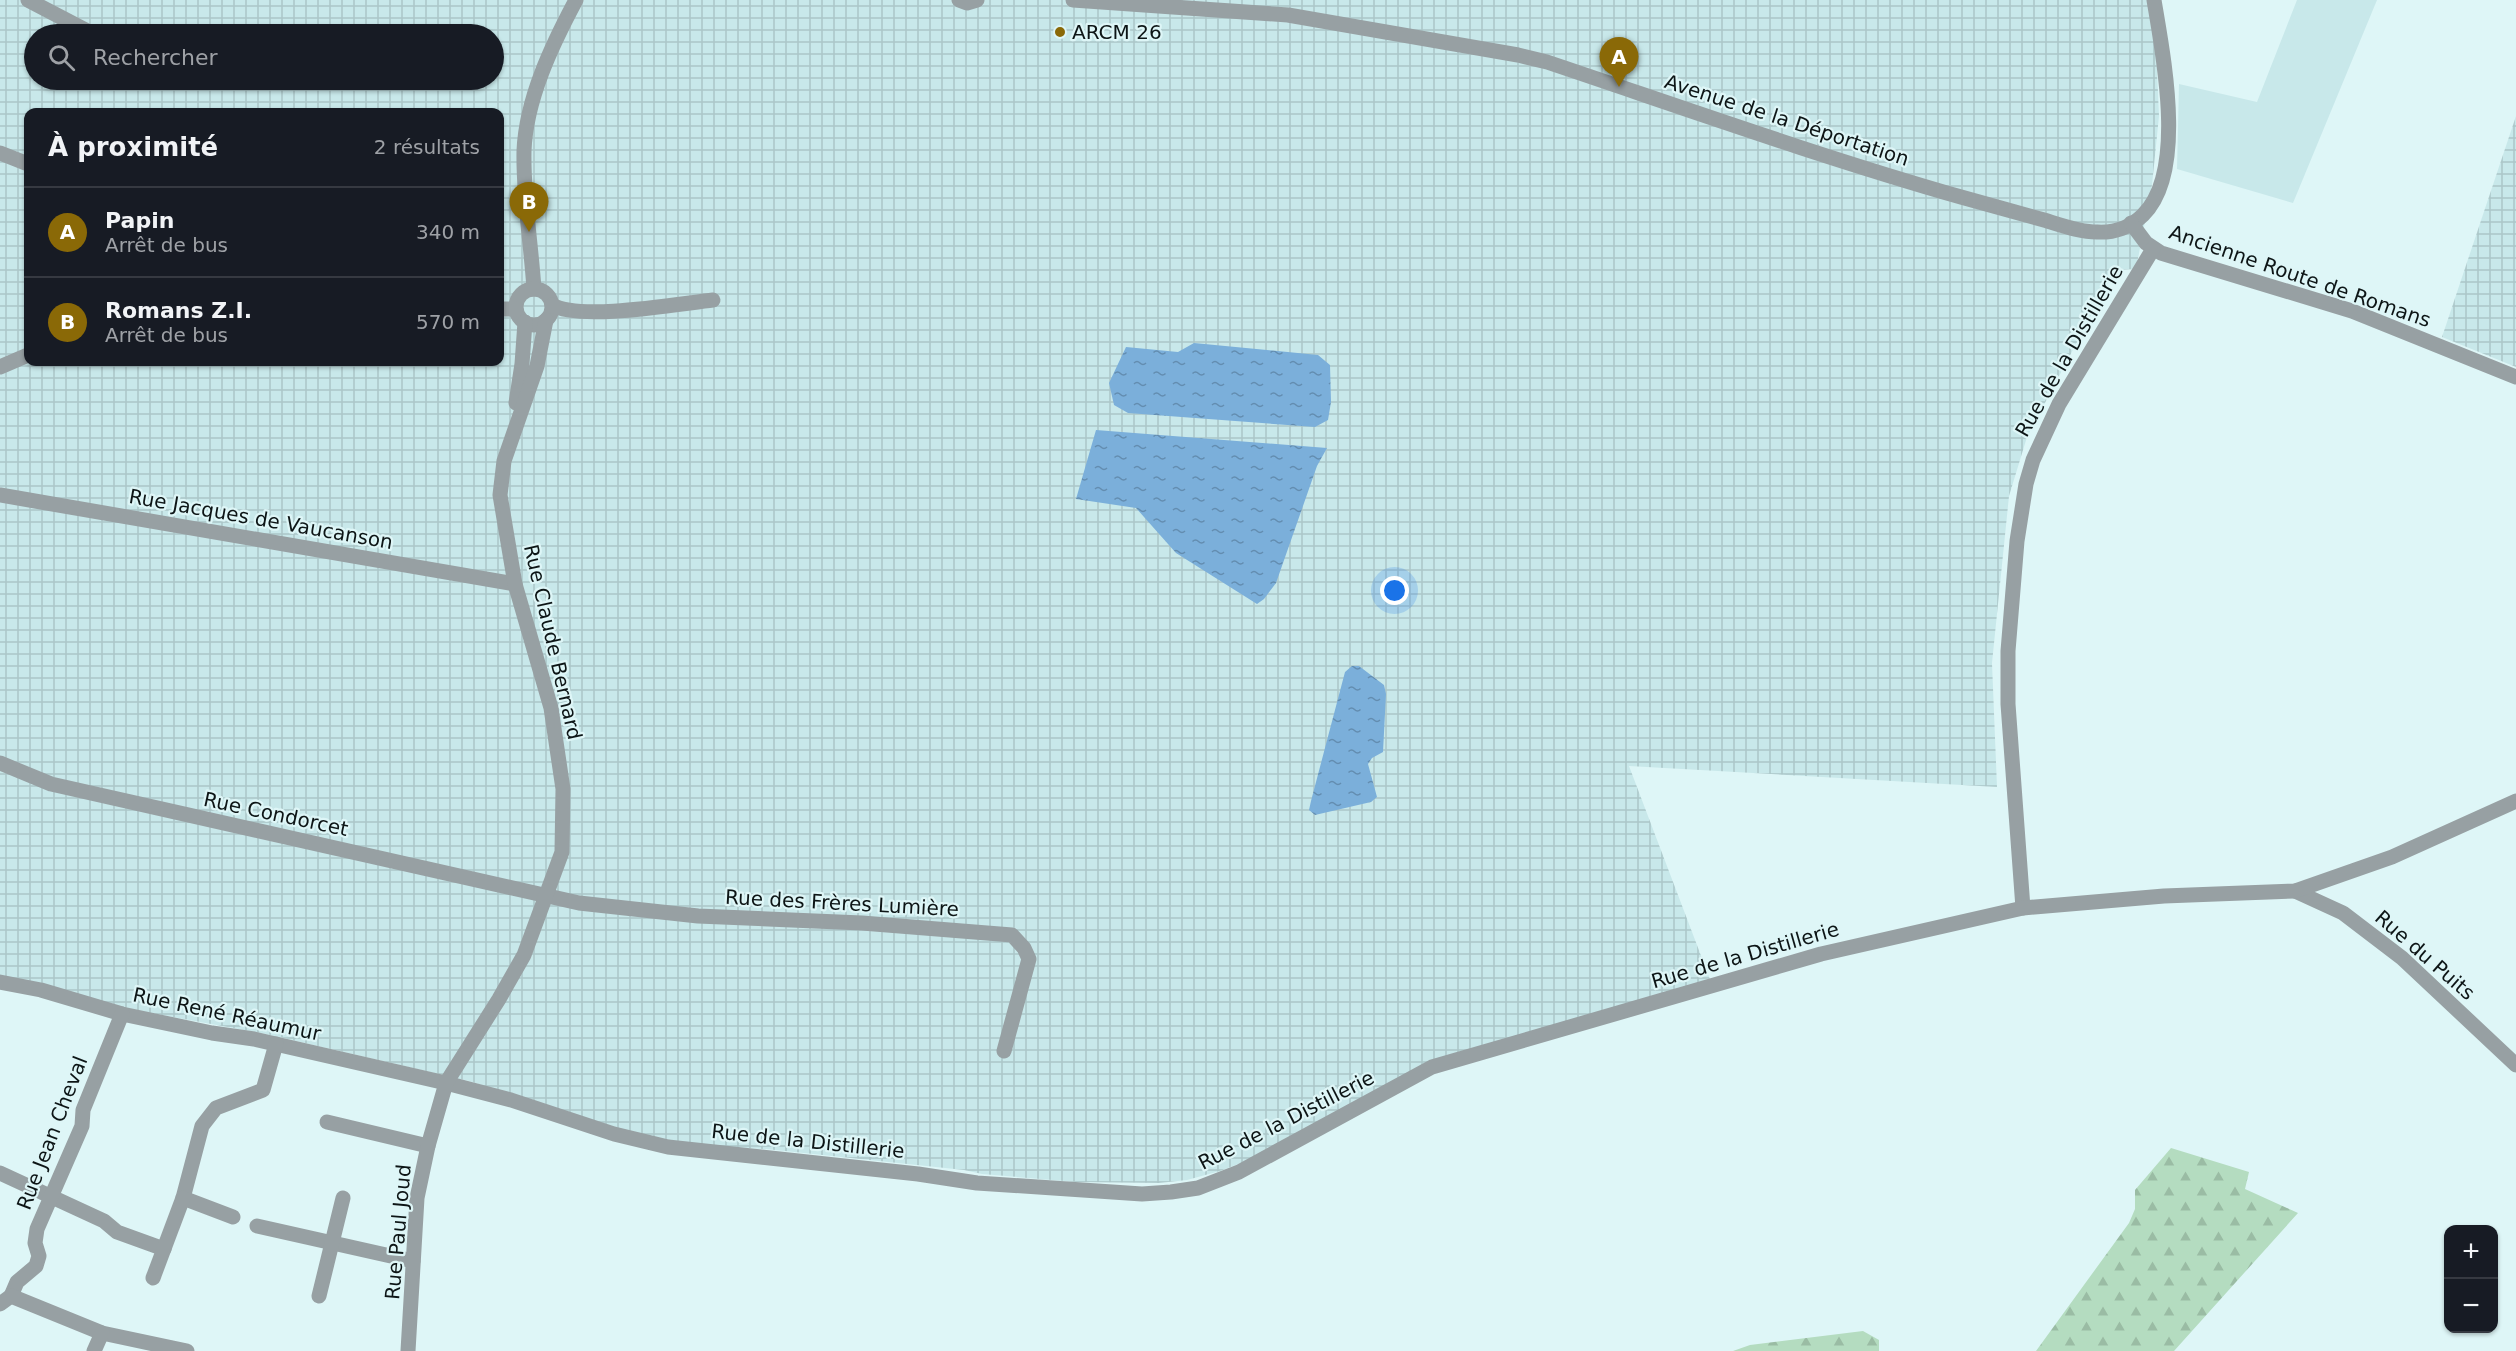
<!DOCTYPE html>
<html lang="fr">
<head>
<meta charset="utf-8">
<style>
  :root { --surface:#171b24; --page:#20242c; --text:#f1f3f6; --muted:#9ea1a6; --line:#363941; --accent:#8a6907 }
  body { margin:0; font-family:"DejaVu Sans",sans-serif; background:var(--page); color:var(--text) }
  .controls { position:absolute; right:18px; bottom:18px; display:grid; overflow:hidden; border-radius:12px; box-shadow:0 2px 4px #0004 }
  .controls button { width:54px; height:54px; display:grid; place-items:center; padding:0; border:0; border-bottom:2px solid var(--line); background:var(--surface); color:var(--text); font:30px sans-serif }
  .you { position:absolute; left:1395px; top:591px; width:21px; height:21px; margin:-15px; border:4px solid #fff; border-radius:50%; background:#1a73e8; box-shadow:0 0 0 9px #1a73e833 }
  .badge { display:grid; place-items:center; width:39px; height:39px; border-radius:50%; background:var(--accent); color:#fff; font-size:20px; font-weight:700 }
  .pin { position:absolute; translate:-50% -50px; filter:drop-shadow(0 2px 3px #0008) }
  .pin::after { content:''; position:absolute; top:32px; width:21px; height:18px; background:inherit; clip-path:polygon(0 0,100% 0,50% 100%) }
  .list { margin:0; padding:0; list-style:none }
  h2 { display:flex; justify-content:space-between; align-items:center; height:78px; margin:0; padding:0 24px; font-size:26px }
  h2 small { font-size:20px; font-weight:400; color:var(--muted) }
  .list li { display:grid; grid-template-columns:39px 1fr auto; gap:18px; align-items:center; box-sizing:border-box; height:90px; padding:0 24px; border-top:2px solid var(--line) }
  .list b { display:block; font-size:22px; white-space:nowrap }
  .list p { margin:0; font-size:20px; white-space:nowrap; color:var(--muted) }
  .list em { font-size:20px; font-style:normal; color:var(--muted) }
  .icon { flex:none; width:33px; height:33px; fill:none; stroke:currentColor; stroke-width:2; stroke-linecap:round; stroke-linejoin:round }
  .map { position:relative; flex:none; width:2516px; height:1351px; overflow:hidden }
  .search { position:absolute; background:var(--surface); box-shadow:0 2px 4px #0004; left:24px; top:24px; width:480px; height:66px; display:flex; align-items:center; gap:15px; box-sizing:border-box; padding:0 21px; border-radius:33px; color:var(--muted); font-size:22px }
  .panel { position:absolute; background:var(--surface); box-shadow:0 2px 4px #0004; left:24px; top:108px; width:480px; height:258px; border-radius:12px }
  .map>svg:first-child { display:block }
  .built { fill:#c8e8ea }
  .industrial { fill:url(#industrial-grid); fill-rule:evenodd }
  .forest { fill:url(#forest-firs) }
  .water { fill:url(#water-ripples) }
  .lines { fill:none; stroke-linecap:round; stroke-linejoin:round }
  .minor { stroke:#97a0a3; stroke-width:15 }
  .poi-dot { fill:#8a6907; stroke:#def6f7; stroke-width:2 }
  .labels { text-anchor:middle; stroke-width:4.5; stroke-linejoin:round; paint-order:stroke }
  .poi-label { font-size:20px; fill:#0d1516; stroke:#def6f7; text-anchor:start }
  .street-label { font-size:20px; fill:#0d1516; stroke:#def6f7 }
</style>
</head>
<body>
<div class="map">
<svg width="2516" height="1351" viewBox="0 0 2516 1351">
  <defs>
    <pattern id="industrial-grid" width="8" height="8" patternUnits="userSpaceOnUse" patternTransform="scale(1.5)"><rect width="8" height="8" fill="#c8e8ea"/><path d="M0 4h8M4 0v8" fill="none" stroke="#abc6c8"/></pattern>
    <pattern id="forest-firs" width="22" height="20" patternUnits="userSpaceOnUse" patternTransform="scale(1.5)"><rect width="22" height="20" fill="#b4dcc0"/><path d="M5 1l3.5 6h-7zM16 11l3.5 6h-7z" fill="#9abca4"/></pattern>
    <pattern id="water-ripples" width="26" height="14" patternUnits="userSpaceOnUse" patternTransform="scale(1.5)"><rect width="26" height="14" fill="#7bafda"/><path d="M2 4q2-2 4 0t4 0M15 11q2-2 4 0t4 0" fill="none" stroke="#638db0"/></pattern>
  </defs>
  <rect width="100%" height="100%" fill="#def6f7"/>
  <path class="built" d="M2297,0H2377L2293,203L2177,169L2179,84L2257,102Z"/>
  <g class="industrial">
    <path d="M0,0H2147L2156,47L2159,116L2152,185L2136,269L2115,270L2027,437L2009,496L1992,663L1997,787L1629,766L1711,982L1462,1053L1267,1153L1220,1171L1187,1180L1159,1183L1076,1182L982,1174L964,1170L766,1149L669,1144L469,1081L266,1034L140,1011L0,978ZM34,34H494V80H34ZM28,112H500V362H28Z"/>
    <path d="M2516,116V367L2442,337Z"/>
  </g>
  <g class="forest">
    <path d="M2171,1148L2249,1172L2245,1189L2298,1213L2174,1351H2036L2129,1223L2135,1209V1190Z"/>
    <path d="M1863,1331L1879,1340V1351H1733L1750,1345Z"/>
  </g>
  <g class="water">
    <path d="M1194,343L1318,355L1330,365L1331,402L1328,420L1315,427L1128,413L1114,405L1109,383L1126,347L1178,352Z"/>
    <path d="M1096,430L1327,448L1317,466L1276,583L1264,599L1257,604L1176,553L1136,508L1076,499Z"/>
    <path d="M1352,666H1359L1384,685L1386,694L1383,752L1372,758L1368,764L1377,797L1371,802L1315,815L1309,810L1311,801L1345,672Z"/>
  </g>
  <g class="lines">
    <g class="minor">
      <path d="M28,0L93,34"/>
      <path d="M959,0L967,3L977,0"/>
      <path d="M1073,0L1288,15L1518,55L1547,62C1684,108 1821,157 1961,197C1989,205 2016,212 2044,220C2061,225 2079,232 2097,232C2114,233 2131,227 2143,215C2187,172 2163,55 2154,0"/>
      <path d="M0,153L28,164"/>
      <path d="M2131,223L2146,243L2161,253L2352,311L2516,377"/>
      <path d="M534,289C531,243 523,197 524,151C526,99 552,45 576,0"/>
      <circle cx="534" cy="307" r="18"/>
      <path d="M552,305C581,321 677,304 713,300"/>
      <path d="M500,309H516"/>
      <path d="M0,367L28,355"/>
      <path d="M516,403L522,364L525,322"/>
      <path d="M0,495L515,584"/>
      <path d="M0,763L51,784L579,903L698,916L862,923L1012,935L1024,948L1029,959L1004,1051"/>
      <path d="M2295,891L2343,913L2402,958L2516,1065"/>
      <path d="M2023,908L2008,704V651L2017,541L2026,484L2033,460L2059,404L2153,249"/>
      <path d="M0,982L41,990L122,1014L212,1033L254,1039L446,1083L511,1100L614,1134L668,1147L918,1174L977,1183L1142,1194L1171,1192L1198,1188L1239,1172L1432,1067L1821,954L2023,908L2164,896L2295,891L2392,857L2516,801"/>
      <path d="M327,1122L428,1146"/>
      <path d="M0,1173L104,1221L117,1232L164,1249"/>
      <path d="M233,1217L183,1198L202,1126L216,1108L263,1090L276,1044"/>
      <path d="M257,1226L413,1261"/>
      <path d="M153,1278L183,1198"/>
      <path d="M11,1296L17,1282L36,1266L39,1256L35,1243L37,1229L82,1126L83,1110L122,1014"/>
      <path d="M319,1296L343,1198"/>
      <path d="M0,1304L11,1296L102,1333L187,1351"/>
      <path d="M94,1351L102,1333"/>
      <path d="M408,1351L417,1198L428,1146L446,1083L499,999L524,955L562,852L563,789L551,708L515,584L500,495L504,461L537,366L546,320"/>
    </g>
  </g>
  <circle class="poi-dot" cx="1060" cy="32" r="6"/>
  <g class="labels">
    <g class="poi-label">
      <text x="1072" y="39">ARCM 26</text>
    </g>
    <g class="street-label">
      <text transform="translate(1787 120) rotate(18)" y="7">Avenue de la Déportation</text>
      <text transform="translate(2300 276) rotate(19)" y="7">Ancienne Route de Romans</text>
      <text transform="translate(2069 351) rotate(-60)" y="7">Rue de la Distillerie</text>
      <text transform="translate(261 519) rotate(10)" y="7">Rue Jacques de Vaucanson</text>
      <text transform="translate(553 642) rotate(77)" y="7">Rue Claude Bernard</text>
      <text transform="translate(276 814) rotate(12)" y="7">Rue Condorcet</text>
      <text transform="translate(842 903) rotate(3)" y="7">Rue des Frères Lumière</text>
      <text transform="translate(1745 955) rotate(-16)" y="7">Rue de la Distillerie</text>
      <text transform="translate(2425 955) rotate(41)" y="7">Rue du Puits</text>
      <text transform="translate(227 1014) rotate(12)" y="7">Rue René Réaumur</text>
      <text transform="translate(1286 1120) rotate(-27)" y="7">Rue de la Distillerie</text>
      <text transform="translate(52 1133) rotate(-69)" y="7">Rue Jean Cheval</text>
      <text transform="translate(808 1141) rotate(6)" y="7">Rue de la Distillerie</text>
      <text transform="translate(398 1232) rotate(-85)" y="7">Rue Paul Joud</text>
    </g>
  </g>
</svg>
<div class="controls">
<button>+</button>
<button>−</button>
</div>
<div class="you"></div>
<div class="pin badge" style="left:1619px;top:87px">A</div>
<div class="pin badge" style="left:529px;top:232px">B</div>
<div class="search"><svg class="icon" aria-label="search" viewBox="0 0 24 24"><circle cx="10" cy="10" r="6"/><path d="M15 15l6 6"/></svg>Rechercher</div>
<section class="panel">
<h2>À proximité<small>2 résultats</small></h2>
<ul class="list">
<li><span class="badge">A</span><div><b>Papin</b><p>Arrêt de bus</p></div><em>340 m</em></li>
<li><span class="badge">B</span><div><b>Romans Z.I.</b><p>Arrêt de bus</p></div><em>570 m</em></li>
</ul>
</section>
</div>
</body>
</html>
